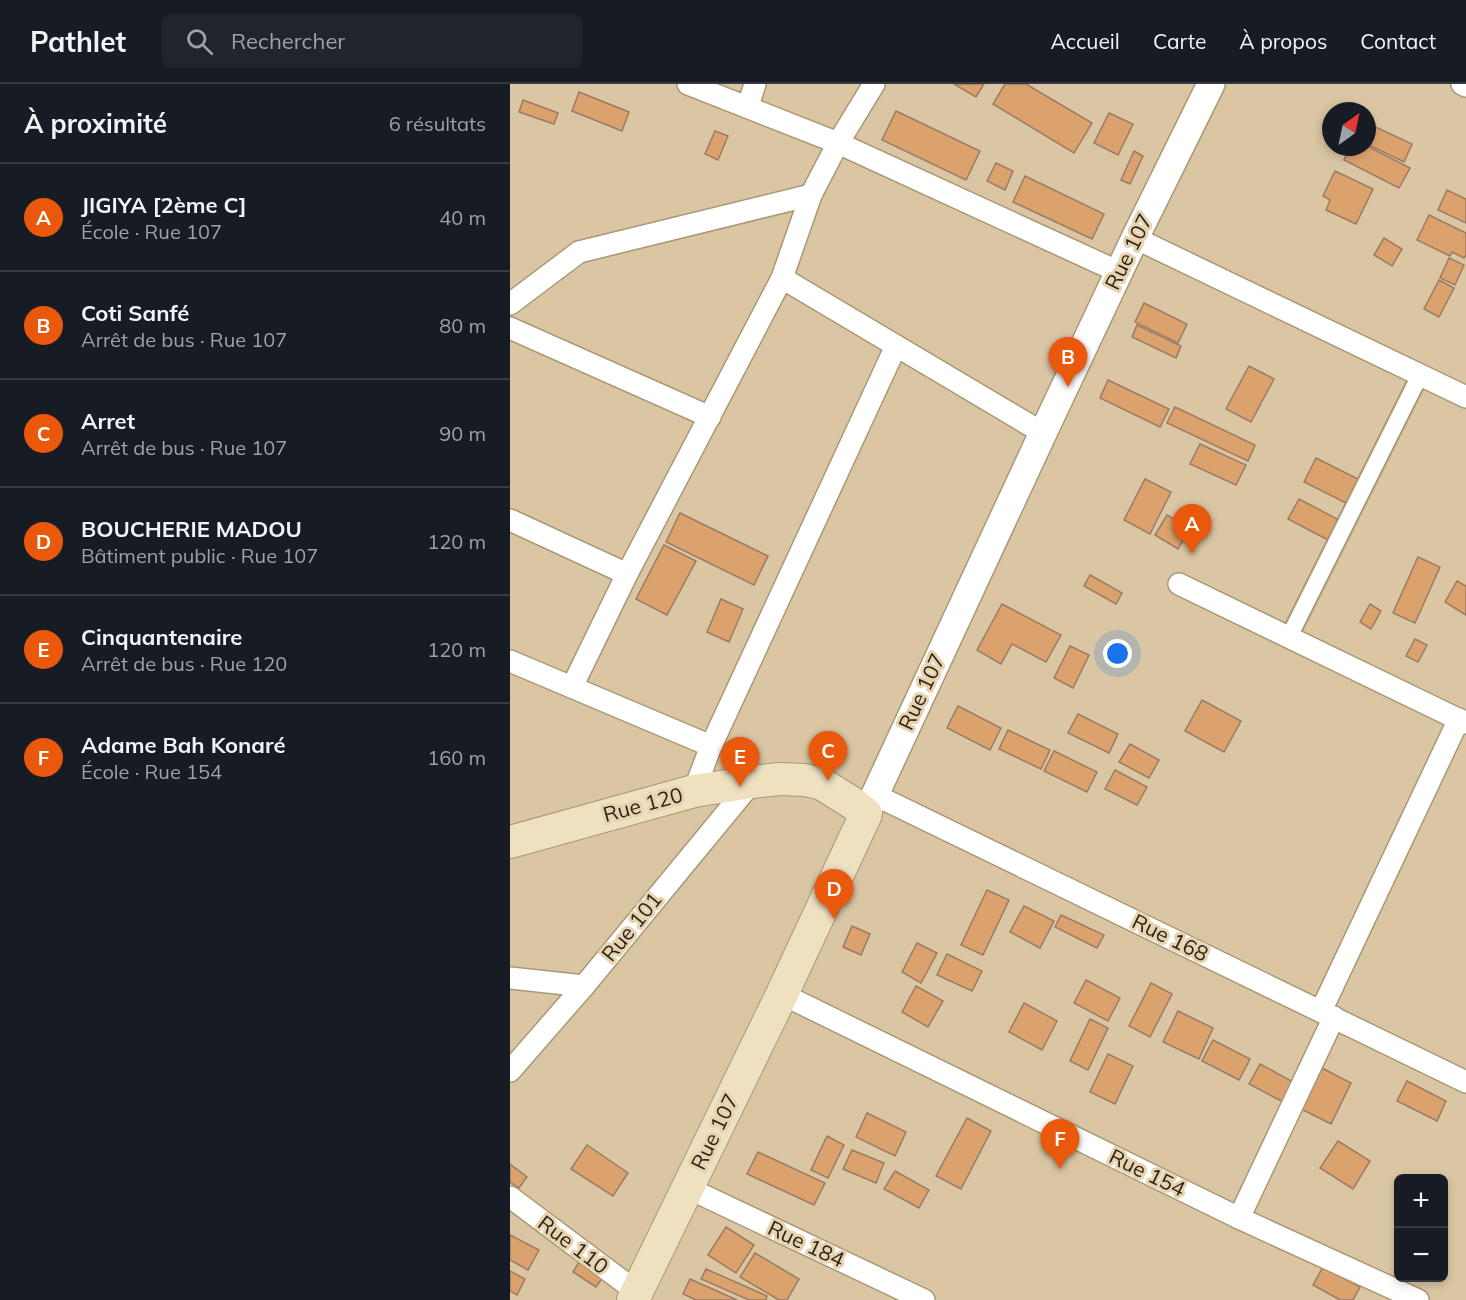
<!DOCTYPE html>
<html lang="fr">
<head>
<meta charset="utf-8">
<style>
  :root { --surface:#171b24; --page:#20242c; --text:#f1f3f6; --muted:#9ea1a6; --line:#363941; --accent:#ea580c }
  body { margin:0; font-family:Mulish,sans-serif; background:var(--page); color:var(--text) }
  .controls { position:absolute; right:18px; bottom:18px; display:grid; overflow:hidden; border-radius:9px; box-shadow:0 3px 9px #0003 }
  .controls button { width:54px; height:54px; display:grid; place-items:center; padding:0; border:0; border-bottom:2px solid var(--line); background:var(--surface); color:var(--text); font:30px sans-serif }
  .compass { position:absolute; left:812px; top:18px; width:54px; height:54px; border-radius:50%; background:var(--surface); box-shadow:0 3px 9px #0003; rotate:33deg }
  .you { position:absolute; left:608px; top:570px; width:21px; height:21px; margin:-15px; border:4px solid #fff; border-radius:50%; background:#1a73e8; box-shadow:0 0 0 9px #1a73e833 }
  .badge { display:grid; place-items:center; width:39px; height:39px; border-radius:50%; background:var(--accent); color:#fff; font-size:20px; font-weight:700 }
  .pin { position:absolute; translate:-50% -50px; filter:drop-shadow(0 2px 3px #0008) }
  .pin::after { content:''; position:absolute; top:32px; width:21px; height:18px; background:inherit; clip-path:polygon(0 0,100% 0,50% 100%) }
  .list { margin:0; padding:0; list-style:none }
  h2 { display:flex; justify-content:space-between; align-items:center; height:78px; margin:0; padding:0 24px; font-size:26px }
  h2 small { font-size:20px; font-weight:400; color:var(--muted) }
  .list li { display:grid; grid-template-columns:39px 1fr auto; gap:18px; align-items:center; box-sizing:border-box; height:108px; padding:0 24px; border-top:2px solid var(--line) }
  .list b { display:block; font-size:22px; white-space:nowrap }
  .list p { margin:0; font-size:20px; white-space:nowrap; color:var(--muted) }
  .list em { font-size:20px; font-style:normal; color:var(--muted) }
  .icon { flex:none; width:33px; height:33px; fill:none; stroke:currentColor; stroke-width:2; stroke-linecap:round; stroke-linejoin:round }
  .map { position:relative; flex:none; width:956px; height:1216px; overflow:hidden }
  header { display:flex; align-items:center; gap:36px; box-sizing:border-box; height:84px; padding:0 30px; background:var(--surface); border-bottom:2px solid var(--line) }
  header strong { font-size:28px }
  nav { display:flex; gap:33px; margin-inline-start:auto; font-size:21px }
  .search { width:420px; height:54px; background:var(--page); display:flex; align-items:center; gap:15px; box-sizing:border-box; padding:0 21px; border-radius:9px; color:var(--muted); font-size:22px }
  main { display:flex }
  aside { flex:1; background:var(--surface) }
  .map>svg:first-child { display:block }
  .building { fill:#dca26d; stroke:#9a7c63; stroke-width:1.5 }
  .lines { fill:none; stroke-linecap:round; stroke-linejoin:round }
  .pedestrian-casing { stroke:#aa9876; stroke-width:20 }
  .minor-casing { stroke:#aa9876; stroke-width:24 }
  .tertiary-casing { stroke:#aa9876; stroke-width:30 }
  .secondary-casing { stroke:#aa9876; stroke-width:34 }
  .pedestrian { stroke:#fff; stroke-width:16 }
  .minor { stroke:#fff; stroke-width:21 }
  .tertiary { stroke:#fff; stroke-width:27 }
  .secondary { stroke:#efe0c0; stroke-width:32 }
  .labels { text-anchor:middle; stroke-width:6; stroke-linejoin:round; paint-order:stroke }
  .street-label { font-size:21px; fill:#2c2417; stroke:#e7d3b0 }
</style>
</head>
<body>
<header>
<strong>Pathlet</strong>
<div class="search"><svg class="icon" aria-label="search" viewBox="0 0 24 24"><circle cx="10" cy="10" r="6"/><path d="M15 15l6 6"/></svg>Rechercher</div>
<nav><a>Accueil</a><a>Carte</a><a>À propos</a><a>Contact</a></nav>
</header>
<main>
<aside>
<h2>À proximité<small>6 résultats</small></h2>
<ul class="list">
<li><span class="badge">A</span><div><b>JIGIYA [2ème C]</b><p>École · Rue 107</p></div><em>40 m</em></li>
<li><span class="badge">B</span><div><b>Coti Sanfé</b><p>Arrêt de bus · Rue 107</p></div><em>80 m</em></li>
<li><span class="badge">C</span><div><b>Arret</b><p>Arrêt de bus · Rue 107</p></div><em>90 m</em></li>
<li><span class="badge">D</span><div><b>BOUCHERIE MADOU</b><p>Bâtiment public · Rue 107</p></div><em>120 m</em></li>
<li><span class="badge">E</span><div><b>Cinquantenaire</b><p>Arrêt de bus · Rue 120</p></div><em>120 m</em></li>
<li><span class="badge">F</span><div><b>Adame Bah Konaré</b><p>École · Rue 154</p></div><em>160 m</em></li>
</ul>
</aside>
<div class="map">
<svg width="956" height="1216" viewBox="0 0 956 1216">
  <rect width="100%" height="100%" fill="#dac6a3"/>
  <g class="building">
    <path d="M444,0H474L466,13Z"/>
    <path d="M495,0H516L582,39L564,69L483,20Z"/>
    <path d="M69,8L119,28L112,47L62,27Z"/>
    <path d="M13,16L48,29L44,40L9,28Z"/>
    <path d="M386,27L470,67L456,96L372,56Z"/>
    <path d="M599,29L623,40L608,71L584,59Z"/>
    <path d="M857,39L902,60L894,78L857,60Z"/>
    <path d="M205,47L218,52L208,76L195,70Z"/>
    <path d="M857,62L900,84L889,104L834,76L840,63Z"/>
    <path d="M624,67L633,72L620,100L611,96Z"/>
    <path d="M486,79L503,87L495,106L477,97Z"/>
    <path d="M825,87L863,105L846,140L816,126L820,116L813,112Z"/>
    <path d="M515,92L594,130L582,155L503,118Z"/>
    <path d="M937,106L956,115V139L928,126Z"/>
    <path d="M919,131L956,149V171L954,174L942,168L940,172L907,156Z"/>
    <path d="M874,154L892,165L882,182L864,171Z"/>
    <path d="M939,174L954,181L945,201L930,194Z"/>
    <path d="M929,196L944,204L929,233L914,225Z"/>
    <path d="M634,219L677,240L668,259L625,238Z"/>
    <path d="M627,241L671,262L666,274L622,253Z"/>
    <path d="M739,282L764,295L741,338L716,325Z"/>
    <path d="M598,296L659,325L650,343L590,314Z"/>
    <path d="M665,323L745,361L738,377L657,339Z"/>
    <path d="M690,360L736,381L726,401L680,380Z"/>
    <path d="M806,374L848,395L836,419L794,398Z"/>
    <path d="M635,395L661,408L640,450L614,436Z"/>
    <path d="M789,415L829,436L818,456L778,435Z"/>
    <path d="M170,429L258,472L244,501L156,458Z"/>
    <path d="M657,431L680,444L668,465L645,451Z"/>
    <path d="M154,461L186,477L157,531L126,515Z"/>
    <path d="M908,473L930,483L905,539L883,529Z"/>
    <path d="M580,491L612,509L606,520L574,502Z"/>
    <path d="M947,497L956,502V531L935,518Z"/>
    <path d="M211,515L233,525L219,558L197,548Z"/>
    <path d="M492,520L551,551L536,578L502,560L491,580L467,566Z"/>
    <path d="M860,520L871,527L861,545L850,538Z"/>
    <path d="M905,555L917,561L908,578L896,572Z"/>
    <path d="M560,562L579,571L563,604L544,594Z"/>
    <path d="M692,616L731,637L714,668L675,647Z"/>
    <path d="M448,622L491,644L480,666L437,644Z"/>
    <path d="M568,630L608,650L599,669L558,649Z"/>
    <path d="M498,646L540,666L531,685L489,665Z"/>
    <path d="M620,660L649,676L639,694L609,678Z"/>
    <path d="M544,667L587,688L577,708L534,687Z"/>
    <path d="M605,686L637,703L627,721L595,705Z"/>
    <path d="M477,806L499,816L473,871L451,861Z"/>
    <path d="M514,822L544,837L530,864L500,848Z"/>
    <path d="M551,831L594,851L587,864L545,843Z"/>
    <path d="M342,842L360,850L351,871L333,863Z"/>
    <path d="M407,859L427,869L411,899L392,888Z"/>
    <path d="M437,870L472,887L462,907L427,891Z"/>
    <path d="M576,896L610,914L598,937L564,919Z"/>
    <path d="M641,899L662,910L640,953L619,942Z"/>
    <path d="M406,902L433,917L418,943L392,928Z"/>
    <path d="M514,919L547,937L532,966L499,948Z"/>
    <path d="M668,927L703,944L689,975L653,958Z"/>
    <path d="M580,935L598,944L578,986L560,977Z"/>
    <path d="M703,956L740,975L729,996L692,977Z"/>
    <path d="M598,970L623,982L605,1020L580,1008Z"/>
    <path d="M750,980L785,999L775,1019L739,1000Z"/>
    <path d="M808,982L841,999L821,1040L787,1023Z"/>
    <path d="M897,997L936,1017L927,1037L887,1017Z"/>
    <path d="M357,1029L396,1048L385,1072L346,1053Z"/>
    <path d="M457,1034L481,1047L451,1105L426,1092Z"/>
    <path d="M317,1052L334,1061L318,1094L301,1086Z"/>
    <path d="M828,1057L860,1077L843,1105L810,1084Z"/>
    <path d="M77,1061L118,1089L103,1112L61,1085Z"/>
    <path d="M342,1066L374,1079L366,1099L333,1085Z"/>
    <path d="M248,1068L315,1099L304,1121L237,1090Z"/>
    <path d="M0,1080L17,1093L9,1104L0,1098Z"/>
    <path d="M385,1087L419,1106L409,1124L374,1105Z"/>
    <path d="M216,1143L244,1161L226,1189L198,1171Z"/>
    <path d="M0,1151L29,1166L18,1186L0,1176Z"/>
    <path d="M245,1169L289,1195L277,1216H269L230,1193Z"/>
    <path d="M72,1173L96,1189L86,1203L63,1188Z"/>
    <path d="M813,1183L850,1203L843,1216H830L803,1201Z"/>
    <path d="M196,1185L257,1212L256,1216H239L191,1195Z"/>
    <path d="M0,1187L15,1195L7,1211L0,1207Z"/>
    <path d="M180,1195L227,1216H186L173,1210Z"/>
  </g>
  <g class="lines">
    <defs>
      <path id="pedestrian" d="M779,553L910,291"/>
      <g id="minor">
        <path d="M178,0L328,59L609,188"/>
        <path d="M952,0L956,2"/>
        <path d="M238,22L245,0"/>
        <path d="M625,154L956,313"/>
        <path d="M272,194L533,349"/>
        <path d="M0,220L69,168L301,111"/>
        <path d="M0,244L200,333"/>
        <path d="M0,436L117,490"/>
        <path d="M669,500L956,639"/>
        <path d="M0,577L201,662"/>
        <path d="M62,603L117,490L272,194L301,111L328,59L364,0"/>
        <path d="M184,707L201,662L386,262"/>
        <path d="M365,711L956,998"/>
        <path d="M0,894L74,902"/>
        <path d="M272,910L729,1134L908,1216"/>
        <path d="M811,927L949,635"/>
        <path d="M0,987L74,902L242,698"/>
        <path d="M178,1104L414,1216"/>
        <path d="M0,1113L127,1208"/>
        <path d="M729,1134L824,933"/>
      </g>
      <path id="tertiary" d="M356,730L533,349L625,154L701,0"/>
      <path id="secondary" d="M0,758L184,707L242,698L269,695L295,696L312,700L344,720L356,730L272,910L123,1216"/>
    </defs>
    <use href="#pedestrian" class="pedestrian-casing"/>
    <use href="#minor" class="minor-casing"/>
    <use href="#tertiary" class="tertiary-casing"/>
    <use href="#secondary" class="secondary-casing"/>
    <use href="#pedestrian" class="pedestrian"/>
    <use href="#minor" class="minor"/>
    <use href="#tertiary" class="tertiary"/>
    <use href="#secondary" class="secondary"/>
  </g>
  <g class="labels">
    <g class="street-label">
      <text transform="translate(619 168) rotate(-64)" y="7">Rue 107</text>
      <text transform="translate(412 608) rotate(-65)" y="7">Rue 107</text>
      <text transform="translate(133 721) rotate(-15)" y="7">Rue 120</text>
      <text transform="translate(122 843) rotate(-51)" y="7">Rue 101</text>
      <text transform="translate(660 854) rotate(26)" y="7">Rue 168</text>
      <text transform="translate(205 1048) rotate(-64)" y="7">Rue 107</text>
      <text transform="translate(637 1089) rotate(26)" y="7">Rue 154</text>
      <text transform="translate(296 1160) rotate(25)" y="7">Rue 184</text>
      <text transform="translate(63 1161) rotate(37)" y="7">Rue 110</text>
    </g>
  </g>
</svg>
<div class="controls">
<button>+</button>
<button>−</button>
</div>
<svg class="compass" viewBox="-18 -18 36 36"><path d="M0-13l5 13h-10z" fill="#e53935"/><path d="M0 13l5-13h-10z" fill="#9ea1a6"/></svg>
<div class="you"></div>
<div class="pin badge" style="left:682px;top:470px">A</div>
<div class="pin badge" style="left:558px;top:303px">B</div>
<div class="pin badge" style="left:318px;top:697px">C</div>
<div class="pin badge" style="left:324px;top:835px">D</div>
<div class="pin badge" style="left:230px;top:703px">E</div>
<div class="pin badge" style="left:550px;top:1085px">F</div>
</div>
</main>
</body>
</html>
